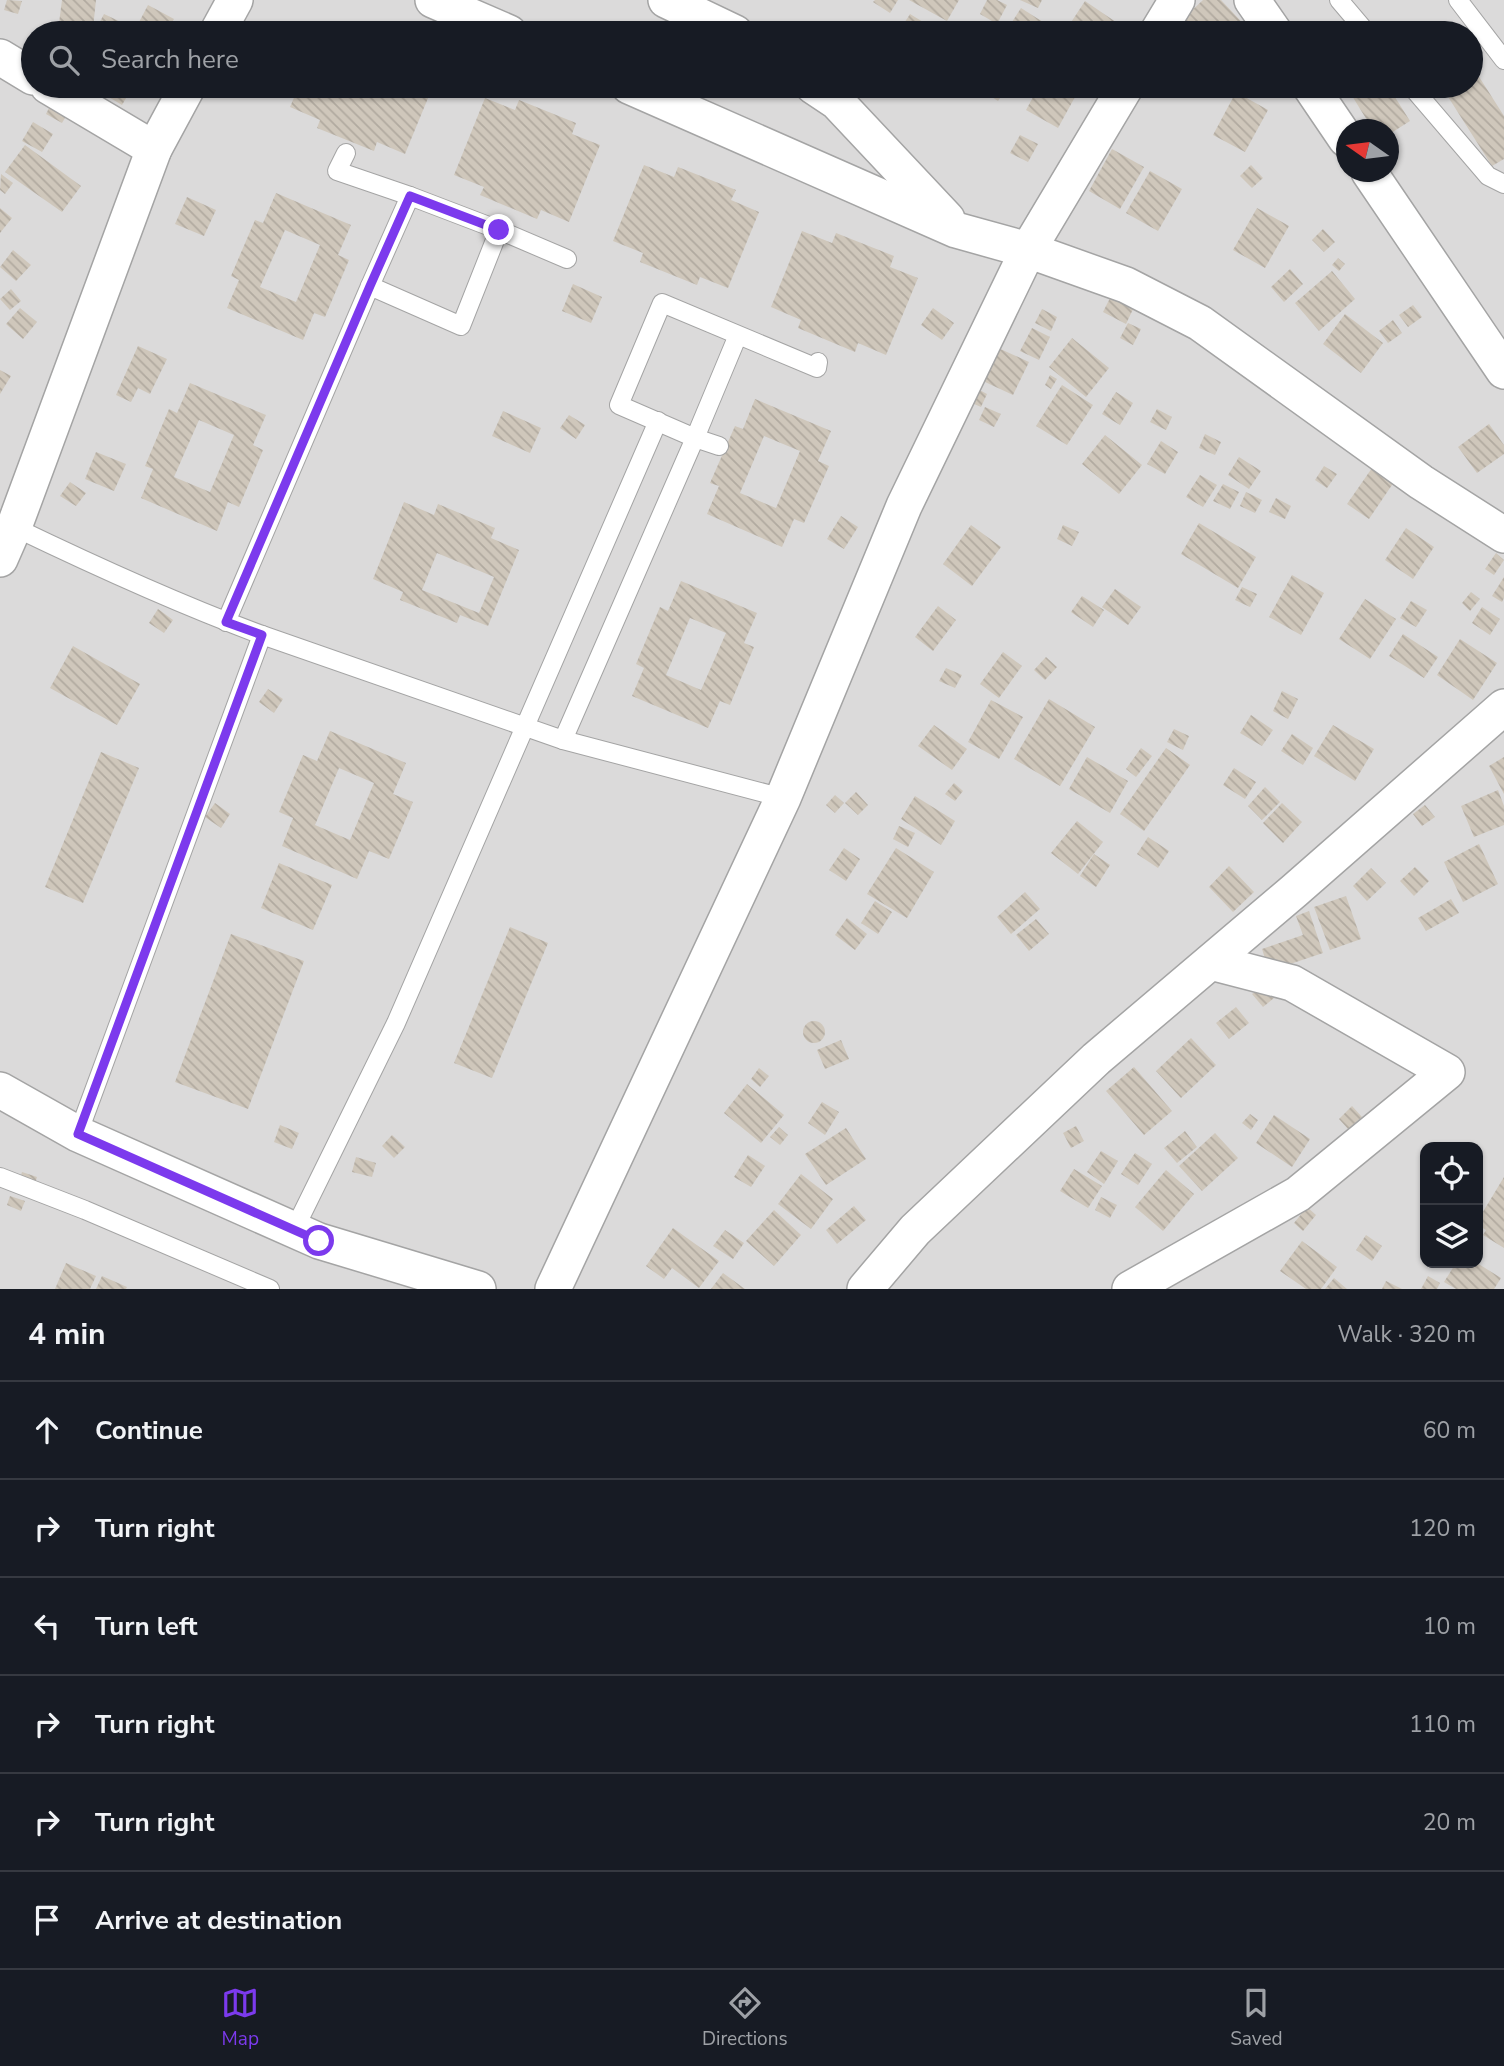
<!DOCTYPE html>
<html lang="en">
<head>
<meta charset="utf-8">
<style>
  :root { --surface:#171b24; --page:#20242c; --text:#f1f3f6; --muted:#9ea1a6; --line:#363941; --accent:#7c3aed }
  body { margin:0; font-family:"Nunito Sans",sans-serif; background:var(--page); color:var(--text) }
  .controls { position:absolute; right:21px; bottom:21px; display:grid; overflow:hidden; border-radius:14px; box-shadow:0 2px 5px #0004 }
  .controls button { width:63px; height:63px; display:grid; place-items:center; padding:0; border:0; border-bottom:2px solid var(--line); background:var(--surface); color:var(--text); font:35px sans-serif }
  .compass { position:absolute; left:1336px; top:119px; width:63px; height:63px; border-radius:50%; background:var(--surface); box-shadow:0 2px 5px #0004; rotate:284deg }
  .stop { position:absolute; width:21px; height:21px; margin:-16px; border:5px solid #7c3aed; border-radius:50%; background:#fff }
  .stop.end { background:#7c3aed; border-color:#fff; box-shadow:0 2px 7px #0008 }
  .list { margin:0; padding:0; list-style:none }
  h2 { display:flex; justify-content:space-between; align-items:center; height:91px; margin:0; padding:0 28px; font-size:30px }
  h2 small { font-size:23px; font-weight:400; color:var(--muted) }
  .list li { display:grid; grid-template-columns:46px 1fr auto; gap:21px; align-items:center; box-sizing:border-box; height:98px; padding:0 28px; border-top:2px solid var(--line) }
  .list b { display:block; font-size:26px; white-space:nowrap }
  .list em { font-size:23px; font-style:normal; color:var(--muted) }
  .icon { flex:none; width:38px; height:38px; fill:none; stroke:currentColor; stroke-width:2; stroke-linecap:round; stroke-linejoin:round }
  .map { position:relative; flex:none; width:1504px; height:1289px; overflow:hidden }
  .search { position:absolute; background:var(--surface); box-shadow:0 2px 5px #0004; left:21px; right:21px; top:21px; height:77px; display:flex; align-items:center; gap:18px; box-sizing:border-box; padding:0 24px; border-radius:38px; color:var(--muted); font-size:26px }
  .sheet { height:679px; background:var(--surface) }
  nav { display:flex; justify-content:space-around; align-items:center; box-sizing:border-box; height:98px; border-top:2px solid var(--line); background:var(--surface); font-size:19px; color:var(--muted) }
  nav a { display:grid; justify-items:center; gap:4px }
  nav .on { color:var(--accent) }
  .map>svg:first-child { display:block }
  .residential { fill:#dbdada; fill-rule:evenodd }
  .building { fill:url(#building-back-hatch); fill-rule:evenodd }
  .lines { fill:none; stroke-linecap:round; stroke-linejoin:round }
  .service-casing { stroke:#a4a4a4; stroke-width:20 }
  .minor-casing { stroke:#a4a4a4; stroke-width:38 }
  .service { stroke:#fff; stroke-width:18 }
  .minor { stroke:#fff; stroke-width:35 }
  .route { stroke:#7c3aed; stroke-width:9 }
</style>
</head>
<body>
<div class="map">
<svg width="1504" height="1289" viewBox="0 0 1504 1289">
  <defs>
    <pattern id="building-back-hatch" width="6" height="6" patternUnits="userSpaceOnUse" patternTransform="scale(1.75)"><rect width="6" height="6" fill="#cfc7bb"/><path d="M-1 5l2 2M0 0l6 6M5-1l2 2" fill="none" stroke="#b1aaa0"/></pattern>
  </defs>
  <rect width="100%" height="100%" fill="#efede2"/>
  <path class="residential" d="M0,0H1504V1289H0ZM33,33H1471V86H33ZM1346,130H1388V172H1346ZM1425,1147H1478V1263H1425Z"/>
  <g class="building">
    <path d="M7,0L22,1L18,14L4,10Z"/>
    <path d="M62,0H96L93,28L59,23Z"/>
    <path d="M875,0H898L890,13L873,2Z"/>
    <path d="M909,0H959L947,21Z"/>
    <path d="M987,0H997L1007,5L997,24L980,14Z"/>
    <path d="M1020,0H1042L1038,8Z"/>
    <path d="M1203,0H1221L1252,33H1168Z"/>
    <path d="M1085,1L1132,33H1064Z"/>
    <path d="M148,5L174,19L166,33H150L137,26Z"/>
    <path d="M1021,8L1043,22L1035,33H1023L1010,25Z"/>
    <path d="M104,14L144,33H94Z"/>
    <path d="M910,14L941,33H898Z"/>
    <path d="M1476,72L1504,116V159L1492,166L1445,92L1455,86H1471V75Z"/>
    <path d="M93,86H133L122,105L92,87Z"/>
    <path d="M299,86H433L405,154L377,142L374,151L317,128L320,120L290,107Z"/>
    <path d="M975,86H1008L998,101Z"/>
    <path d="M1039,86H1081L1058,128L1026,110Z"/>
    <path d="M1346,86H1388L1410,121L1388,135V130H1373Z"/>
    <path d="M1236,92L1268,110L1245,152L1213,135Z"/>
    <path d="M485,98L515,110L519,100L576,123L572,134L600,145L569,222L541,210L537,219L480,195L484,187L454,175Z"/>
    <path d="M52,102L69,111L62,123L46,114Z"/>
    <path d="M33,122L53,134L42,152L22,141Z"/>
    <path d="M1020,135L1038,144L1028,162L1010,153Z"/>
    <path d="M25,145L81,186L62,212L5,172Z"/>
    <path d="M1112,149L1144,167L1120,209L1089,191Z"/>
    <path d="M644,165L674,177L678,167L736,190L731,200L759,212L728,288L700,277L697,285L640,262L643,253L613,241Z"/>
    <path d="M1251,165L1263,178L1252,188L1240,176Z"/>
    <path d="M1150,171L1182,189L1158,231L1126,213Z"/>
    <path d="M1,174L13,183L5,194L0,190Z"/>
    <path d="M276,193L351,225L338,255L349,260L325,317L314,313L303,340L227,308L239,280L231,276L255,220L263,223ZM285,230L320,245L296,302L260,287Z"/>
    <path d="M187,197L216,210L204,236L175,224Z"/>
    <path d="M0,208L12,218L0,233Z"/>
    <path d="M1257,208L1289,226L1265,268L1233,250Z"/>
    <path d="M1323,229L1335,242L1324,252L1312,240Z"/>
    <path d="M802,231L832,243L836,233L894,256L890,267L918,278L886,355L858,343L855,352L798,328L801,320L771,307Z"/>
    <path d="M13,250L31,265L16,281L0,267Z"/>
    <path d="M1338,258L1345,264L1339,271L1332,265Z"/>
    <path d="M1290,269L1303,284L1284,302L1271,287Z"/>
    <path d="M1332,271L1355,299L1319,331L1295,303Z"/>
    <path d="M573,284L602,297L591,323L562,311Z"/>
    <path d="M11,289L21,301L10,310L0,299Z"/>
    <path d="M1112,294L1135,305L1126,324L1103,312Z"/>
    <path d="M1413,305L1422,317L1408,327L1399,315Z"/>
    <path d="M20,308L37,322L23,339L6,324Z"/>
    <path d="M933,308L954,323L942,340L921,325Z"/>
    <path d="M1042,309L1057,317L1051,331L1035,323Z"/>
    <path d="M1345,314L1383,343L1361,373L1323,344Z"/>
    <path d="M1393,320L1402,333L1388,343L1379,331Z"/>
    <path d="M1128,323L1141,329L1133,345L1120,338Z"/>
    <path d="M1032,328L1050,337L1039,360L1020,351Z"/>
    <path d="M1072,338L1109,368L1086,397L1049,367Z"/>
    <path d="M985,342L1029,362L1013,395L970,375Z"/>
    <path d="M138,346L167,359L150,394L138,388L131,402L116,395Z"/>
    <path d="M0,370L11,376L0,394Z"/>
    <path d="M1050,375L1057,379L1051,389L1045,385Z"/>
    <path d="M190,383L266,415L253,445L263,450L239,507L228,502L217,531L141,498L153,469L145,466L169,409L177,413ZM199,420L234,435L210,492L174,477Z"/>
    <path d="M1062,385L1093,405L1067,445L1036,426Z"/>
    <path d="M972,386L987,394L981,407L965,400Z"/>
    <path d="M1116,392L1133,403L1120,425L1102,414Z"/>
    <path d="M755,399L831,431L818,461L829,466L804,523L794,519L782,547L707,514L719,486L710,483L735,426L743,429ZM764,436L800,451L776,508L740,493Z"/>
    <path d="M985,407L1001,414L994,427L979,420Z"/>
    <path d="M1157,409L1172,417L1166,430L1150,422Z"/>
    <path d="M503,411L541,428L530,453L492,436Z"/>
    <path d="M569,415L585,425L576,439L560,428Z"/>
    <path d="M1489,424L1504,445V454L1477,473L1458,447Z"/>
    <path d="M1205,434L1221,442L1215,455L1199,448Z"/>
    <path d="M1105,435L1142,465L1119,494L1082,464Z"/>
    <path d="M1161,441L1178,452L1165,474L1147,464Z"/>
    <path d="M96,452L126,464L114,491L85,479Z"/>
    <path d="M1239,457L1261,471L1249,489L1228,475Z"/>
    <path d="M1324,466L1337,474L1327,488L1315,480Z"/>
    <path d="M1372,468L1394,482L1369,519L1347,504Z"/>
    <path d="M1200,475L1217,485L1203,507L1186,497Z"/>
    <path d="M70,482L86,493L76,506L60,496Z"/>
    <path d="M1223,484L1239,492L1230,509L1213,501Z"/>
    <path d="M1246,492L1262,500L1255,513L1240,506Z"/>
    <path d="M1276,498L1291,506L1285,519L1269,512Z"/>
    <path d="M404,502L434,515L438,504L495,528L491,538L519,550L488,626L460,615L457,623L400,600L403,592L373,579ZM437,553L494,577L479,613L422,590Z"/>
    <path d="M841,516L858,527L844,549L827,539Z"/>
    <path d="M1199,523L1256,557L1238,588L1181,554Z"/>
    <path d="M971,525L1001,547L972,586L943,564Z"/>
    <path d="M1063,525L1079,532L1072,546L1057,539Z"/>
    <path d="M1406,528L1434,547L1413,579L1385,560Z"/>
    <path d="M1496,553L1504,560L1494,575L1485,569Z"/>
    <path d="M1292,575L1324,593L1301,635L1269,617Z"/>
    <path d="M1504,577V598L1502,602L1492,596Z"/>
    <path d="M681,581L757,613L744,643L754,647L730,705L720,701L708,728L632,696L644,668L636,664L660,607L668,611ZM690,618L726,633L701,690L666,675Z"/>
    <path d="M1242,587L1257,594L1250,607L1235,600Z"/>
    <path d="M1115,589L1141,607L1128,625L1102,607Z"/>
    <path d="M1471,592L1480,599L1470,611L1462,603Z"/>
    <path d="M1082,596L1104,610L1093,627L1071,612Z"/>
    <path d="M1365,599L1396,619L1370,659L1339,639Z"/>
    <path d="M1411,601L1427,610L1416,627L1400,618Z"/>
    <path d="M938,606L956,620L933,651L915,637Z"/>
    <path d="M1482,607L1500,619L1490,635L1472,623Z"/>
    <path d="M158,609L173,620L164,633L149,623Z"/>
    <path d="M1403,634L1438,657L1424,678L1389,656Z"/>
    <path d="M1460,639L1497,663L1473,700L1437,675Z"/>
    <path d="M73,646L140,684L117,725L50,688Z"/>
    <path d="M1003,652L1022,666L999,698L980,684Z"/>
    <path d="M1046,657L1057,667L1045,680L1034,670Z"/>
    <path d="M946,668L962,675L955,688L939,681Z"/>
    <path d="M268,689L283,699L274,713L259,702Z"/>
    <path d="M1282,691L1298,699L1288,719L1273,711Z"/>
    <path d="M1049,699L1095,727L1060,786L1014,759Z"/>
    <path d="M991,700L1023,717L999,759L968,742Z"/>
    <path d="M1251,715L1273,730L1262,746L1240,733Z"/>
    <path d="M934,725L967,749L952,770L918,746Z"/>
    <path d="M1333,725L1374,749L1355,781L1314,756Z"/>
    <path d="M1174,729L1189,736L1183,750L1167,742Z"/>
    <path d="M330,731L406,763L393,794L413,802L389,859L369,851L357,879L282,846L293,818L279,812L303,755L317,761ZM339,768L374,783L350,840L315,825Z"/>
    <path d="M1292,734L1313,748L1303,765L1281,751Z"/>
    <path d="M1141,748L1152,756L1136,777L1126,769Z"/>
    <path d="M1166,748L1190,765L1144,831L1120,814Z"/>
    <path d="M101,752L139,768L83,903L45,887Z"/>
    <path d="M1087,757L1128,781L1110,813L1069,789Z"/>
    <path d="M1504,757V794L1489,766Z"/>
    <path d="M1234,768L1256,782L1245,799L1223,785Z"/>
    <path d="M954,783L963,791L955,801L945,794Z"/>
    <path d="M1265,787L1280,802L1262,820L1248,806Z"/>
    <path d="M1498,790L1504,806V825L1474,837L1461,806Z"/>
    <path d="M856,792L868,805L858,815L845,803Z"/>
    <path d="M835,795L844,803L835,813L826,805Z"/>
    <path d="M915,796L955,821L941,845L901,819Z"/>
    <path d="M215,803L230,814L221,828L205,817Z"/>
    <path d="M1282,803L1302,822L1283,843L1263,823Z"/>
    <path d="M1425,805L1435,817L1422,826L1413,814Z"/>
    <path d="M1077,821L1103,842L1078,874L1051,853Z"/>
    <path d="M899,826L915,833L908,847L893,839Z"/>
    <path d="M1148,837L1169,851L1158,868L1137,854Z"/>
    <path d="M1479,844L1498,884L1463,902L1444,862Z"/>
    <path d="M844,848L860,859L846,881L829,870Z"/>
    <path d="M896,848L934,872L907,918L867,894Z"/>
    <path d="M1094,854L1110,865L1096,887L1080,876Z"/>
    <path d="M279,863L332,885L313,930L261,908Z"/>
    <path d="M1229,866L1254,892L1233,912L1209,887Z"/>
    <path d="M1415,867L1429,881L1414,896L1400,881Z"/>
    <path d="M1371,868L1386,883L1367,901L1353,886Z"/>
    <path d="M1025,892L1040,909L1011,934L997,917Z"/>
    <path d="M1346,896L1361,939L1330,950L1314,907Z"/>
    <path d="M1451,899L1459,913L1426,931L1418,918Z"/>
    <path d="M875,901L892,912L878,934L861,923Z"/>
    <path d="M1309,911L1323,953L1269,971L1262,949L1303,935L1296,916Z"/>
    <path d="M847,918L867,934L855,950L835,935Z"/>
    <path d="M1036,919L1049,934L1029,951L1016,935Z"/>
    <path d="M510,927L548,943L492,1078L454,1063Z"/>
    <path d="M231,934L304,961L248,1109L175,1082Z"/>
    <path d="M1264,985L1274,998L1263,1007L1252,994Z"/>
    <path d="M1236,1007L1249,1023L1229,1039L1216,1023Z"/>
    <circle cx="814" cy="1032" r="11"/>
    <path d="M1191,1038L1216,1065L1181,1098L1156,1071Z"/>
    <path d="M841,1040L849,1059L825,1069L817,1050Z"/>
    <path d="M1134,1067L1172,1111L1144,1135L1106,1091Z"/>
    <path d="M759,1068L769,1076L760,1087L751,1079Z"/>
    <path d="M747,1084L784,1115L761,1143L724,1113Z"/>
    <path d="M822,1102L839,1112L825,1135L808,1123Z"/>
    <path d="M1352,1106L1362,1117L1348,1129L1339,1119Z"/>
    <path d="M1250,1114L1258,1120L1251,1130L1242,1123Z"/>
    <path d="M1274,1115L1310,1139L1292,1167L1256,1143Z"/>
    <path d="M280,1125L299,1133L292,1149L274,1142Z"/>
    <path d="M1076,1126L1084,1141L1071,1148L1063,1133Z"/>
    <path d="M779,1127L788,1135L780,1145L770,1137Z"/>
    <path d="M846,1128L866,1159L826,1185L805,1154Z"/>
    <path d="M1185,1131L1197,1147L1177,1163L1164,1148Z"/>
    <path d="M1215,1133L1238,1158L1202,1191L1179,1166Z"/>
    <path d="M392,1135L405,1147L394,1158L382,1146Z"/>
    <path d="M1101,1151L1118,1161L1104,1184L1087,1172Z"/>
    <path d="M1135,1153L1152,1164L1138,1185L1121,1174Z"/>
    <path d="M748,1155L765,1166L751,1187L734,1177Z"/>
    <path d="M356,1157L376,1163L372,1177L352,1172Z"/>
    <path d="M1074,1169L1102,1186L1088,1208L1060,1191Z"/>
    <path d="M1166,1170L1194,1194L1163,1231L1135,1207Z"/>
    <path d="M22,1172L37,1177L34,1187L19,1182Z"/>
    <path d="M801,1174L833,1199L811,1229L778,1204Z"/>
    <path d="M1504,1177V1248L1483,1235L1486,1230L1478,1225V1220Z"/>
    <path d="M10,1196L25,1201L21,1211L7,1205Z"/>
    <path d="M1101,1197L1117,1205L1110,1218L1095,1210Z"/>
    <path d="M854,1206L866,1220L837,1244L826,1230Z"/>
    <path d="M1307,1207L1316,1215L1303,1231L1294,1223Z"/>
    <path d="M774,1210L801,1235L774,1266L746,1241Z"/>
    <path d="M673,1228L719,1261L699,1288L672,1268L664,1279L646,1266Z"/>
    <path d="M725,1230L744,1243L733,1259L713,1246Z"/>
    <path d="M1366,1235L1382,1246L1372,1261L1356,1250Z"/>
    <path d="M1302,1241L1337,1267L1321,1289H1306L1280,1271Z"/>
    <path d="M66,1263L96,1276L90,1289H55Z"/>
    <path d="M1456,1263H1477L1501,1278L1494,1289H1456L1444,1282Z"/>
    <path d="M723,1273L745,1289H711Z"/>
    <path d="M102,1276L127,1287L126,1289H96Z"/>
    <path d="M1428,1276L1440,1283L1437,1289H1421Z"/>
    <path d="M1334,1278L1347,1289H1325Z"/>
    <path d="M1386,1281L1402,1289H1382Z"/>
  </g>
  <g class="lines">
    <defs>
      <g id="service">
        <path d="M1339,0L1367,33"/>
        <path d="M1458,0L1504,60"/>
        <path d="M1411,86L1488,176L1504,184"/>
        <path d="M346,153L337,171L410,196"/>
        <path d="M370,286L410,196L499,230"/>
        <path d="M738,335L695,438L619,405L662,303L817,368L818,362"/>
        <path d="M14,527C95,566 178,604 262,635L563,740L783,798"/>
        <path d="M226,622L370,286L461,326L499,230L567,259"/>
        <path d="M563,740L695,438L719,446"/>
        <path d="M78,1134L262,635"/>
        <path d="M0,1177L85,1210L270,1289"/>
        <path d="M294,1230L396,1023L658,421"/>
      </g>
      <g id="minor">
        <path d="M433,0L509,33"/>
        <path d="M666,0L735,33"/>
        <path d="M1252,0L1275,33"/>
        <path d="M217,33L235,0"/>
        <path d="M1157,33L1177,0"/>
        <path d="M0,57L33,77"/>
        <path d="M48,86L154,149"/>
        <path d="M629,86L956,230L1028,250L1126,285L1200,323L1421,482L1504,535"/>
        <path d="M813,86L837,102L947,219"/>
        <path d="M1310,86L1346,139"/>
        <path d="M1369,172L1504,371"/>
        <path d="M0,559L14,527L154,149L188,86"/>
        <path d="M0,1090L78,1134L319,1241L478,1289"/>
        <path d="M553,1289L783,798L904,506L1028,250L1126,86"/>
        <path d="M865,1289L915,1230L1096,1059L1294,891L1504,707"/>
        <path d="M1130,1289L1298,1194L1447,1072L1292,983L1211,962"/>
      </g>
    </defs>
    <use href="#service" class="service-casing"/>
    <use href="#minor" class="minor-casing"/>
    <use href="#service" class="service"/>
    <use href="#minor" class="minor"/>
  </g>
  <g class="lines">
    <path class="route" d="M319,1241L78,1134L262,635L226,622L370,286L410,196L499,230"/>
  </g>
</svg>
<div class="controls">
<button><svg class="icon" aria-label="locate" viewBox="0 0 24 24"><circle cx="12" cy="12" r="6"/><path d="M12 2v4M12 18v4M2 12h4M18 12h4"/></svg></button>
<button><svg class="icon" aria-label="layers" viewBox="0 0 24 24"><path d="M12 4l9 5-9 5-9-5zM3 14l9 5 9-5"/></svg></button>
</div>
<svg class="compass" viewBox="-18 -18 36 36"><path d="M0-13l5 13h-10z" fill="#e53935"/><path d="M0 13l5-13h-10z" fill="#9ea1a6"/></svg>
<div class="stop" style="left:319px;top:1241px"></div>
<div class="stop end" style="left:499px;top:230px"></div>
<div class="search"><svg class="icon" aria-label="search" viewBox="0 0 24 24"><circle cx="10" cy="10" r="6"/><path d="M15 15l6 6"/></svg>Search here</div>
</div>
<section class="sheet">
<h2>4 min<small>Walk · 320 m</small></h2>
<ul class="list">
<li><svg class="icon" aria-label="ahead" viewBox="0 0 24 24"><path d="M12 20V5M6 11l6-6 6 6"/></svg><div><b>Continue</b></div><em>60 m</em></li>
<li><svg class="icon" aria-label="right" viewBox="0 0 24 24"><path d="M7 20v-9h11M14 6l5 5-5 5"/></svg><div><b>Turn right</b></div><em>120 m</em></li>
<li><svg class="icon" aria-label="left" viewBox="0 0 24 24"><path d="M17 20v-9H6M10 6l-5 5 5 5"/></svg><div><b>Turn left</b></div><em>10 m</em></li>
<li><svg class="icon" aria-label="right" viewBox="0 0 24 24"><path d="M7 20v-9h11M14 6l5 5-5 5"/></svg><div><b>Turn right</b></div><em>110 m</em></li>
<li><svg class="icon" aria-label="right" viewBox="0 0 24 24"><path d="M7 20v-9h11M14 6l5 5-5 5"/></svg><div><b>Turn right</b></div><em>20 m</em></li>
<li><svg class="icon" aria-label="arrive" viewBox="0 0 24 24"><path d="M6 21V4h12l-3 4 3 4H6"/></svg><div><b>Arrive at destination</b></div></li>
</ul>
</section>
<nav>
<a class="on"><svg class="icon" aria-label="map" viewBox="0 0 24 24"><path d="M3 6l6-2 6 2 6-2v14l-6 2-6-2-6 2zM9 4v14M15 6v14"/></svg>Map</a>
<a><svg class="icon" aria-label="directions" viewBox="0 0 24 24"><path d="M12 3l9 9-9 9-9-9zM9 14v-3h6M13 9l2 2-2 2"/></svg>Directions</a>
<a><svg class="icon" aria-label="saved" viewBox="0 0 24 24"><path d="M7 4h10v16l-5-4-5 4z"/></svg>Saved</a>
</nav>
</body>
</html>
